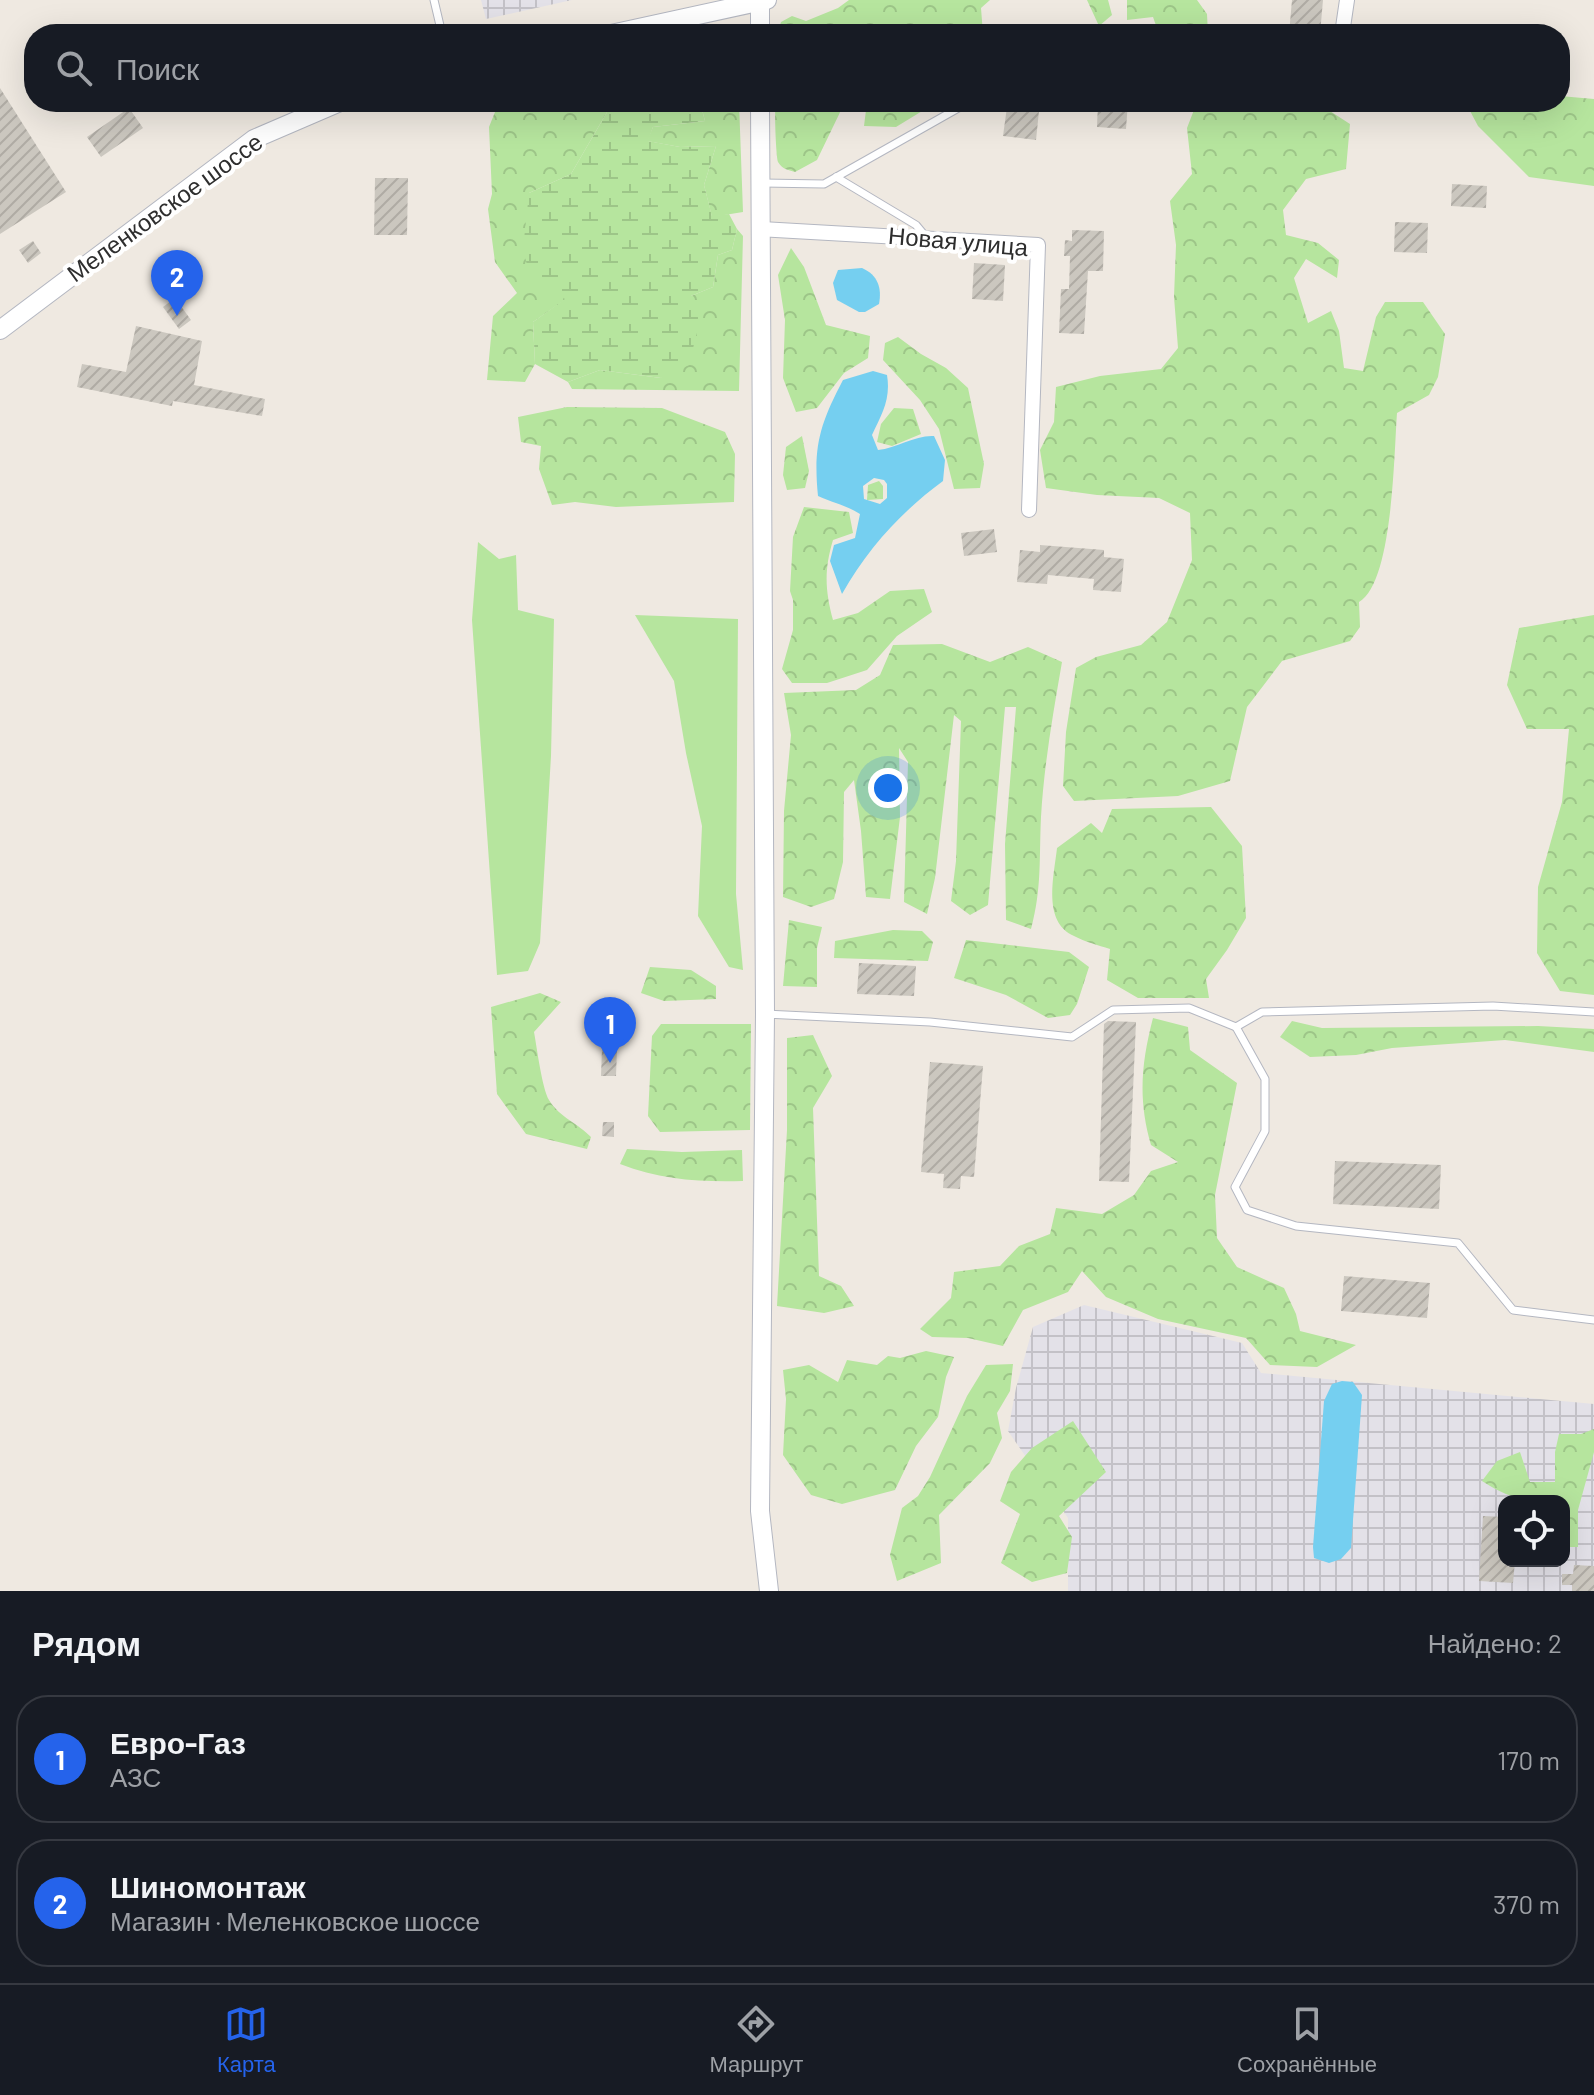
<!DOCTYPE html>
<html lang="ru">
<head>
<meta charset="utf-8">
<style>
  :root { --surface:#171b24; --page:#242831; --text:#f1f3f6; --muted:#9ea1a6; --line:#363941; --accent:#2563eb }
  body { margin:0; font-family:Barlow,sans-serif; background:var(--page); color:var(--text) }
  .controls { position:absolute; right:24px; bottom:24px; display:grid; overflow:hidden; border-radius:16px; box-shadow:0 8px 32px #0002 }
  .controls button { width:72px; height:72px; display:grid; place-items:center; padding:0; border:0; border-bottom:2px solid var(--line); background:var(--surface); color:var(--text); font:40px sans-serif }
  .you { position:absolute; left:888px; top:788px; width:28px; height:28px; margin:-20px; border:6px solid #fff; border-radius:50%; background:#1a73e8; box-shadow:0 0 0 12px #1a73e833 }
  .badge { display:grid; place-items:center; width:52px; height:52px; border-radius:50%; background:var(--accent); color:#fff; font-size:26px; font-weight:700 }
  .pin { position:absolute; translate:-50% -66px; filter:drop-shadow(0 2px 4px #0008) }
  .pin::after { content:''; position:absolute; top:42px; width:28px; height:24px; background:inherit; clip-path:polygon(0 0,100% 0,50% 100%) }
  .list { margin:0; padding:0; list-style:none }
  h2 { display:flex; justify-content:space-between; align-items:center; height:104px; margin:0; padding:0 32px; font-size:34px }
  h2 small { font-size:26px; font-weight:400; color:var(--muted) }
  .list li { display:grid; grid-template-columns:52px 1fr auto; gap:24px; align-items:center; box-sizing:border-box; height:128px; margin:0 16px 16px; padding:0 16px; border:2px solid var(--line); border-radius:32px }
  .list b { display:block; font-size:30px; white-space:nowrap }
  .list p { margin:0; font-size:26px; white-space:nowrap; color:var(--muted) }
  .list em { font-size:26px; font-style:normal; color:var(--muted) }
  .icon { flex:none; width:44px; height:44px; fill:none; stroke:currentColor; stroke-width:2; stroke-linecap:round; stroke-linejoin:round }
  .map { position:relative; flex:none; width:1594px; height:1591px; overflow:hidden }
  .search { position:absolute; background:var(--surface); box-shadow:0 8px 32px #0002; left:24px; right:24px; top:24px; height:88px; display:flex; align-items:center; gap:20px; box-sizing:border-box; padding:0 28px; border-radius:32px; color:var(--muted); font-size:30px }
  .sheet { height:392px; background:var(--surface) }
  nav { display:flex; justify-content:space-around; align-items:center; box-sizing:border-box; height:112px; border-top:2px solid var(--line); background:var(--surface); font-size:22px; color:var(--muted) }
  nav a { display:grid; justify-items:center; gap:4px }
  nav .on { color:var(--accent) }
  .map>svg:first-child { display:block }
  .industrial { fill:url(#industrial-grid); fill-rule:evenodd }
  .green { fill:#b6e59e }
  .forest { fill:url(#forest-crowns) }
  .wetland { fill:url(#wetland-marsh) }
  .water { fill:#75cff0; fill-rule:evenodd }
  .building { fill:url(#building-hatch) }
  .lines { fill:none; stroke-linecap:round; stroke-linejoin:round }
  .lane-casing { stroke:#b4b7c1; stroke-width:9 }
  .street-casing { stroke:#b4b7c1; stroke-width:16 }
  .secondary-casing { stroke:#b4b7c1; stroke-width:20 }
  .lane { stroke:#fff; stroke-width:7 }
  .street { stroke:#fff; stroke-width:14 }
  .secondary { stroke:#fff; stroke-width:18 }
  .labels { text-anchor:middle; stroke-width:8; stroke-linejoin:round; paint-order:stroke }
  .street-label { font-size:24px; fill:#2e2e2e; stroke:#fff }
</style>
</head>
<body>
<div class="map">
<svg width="1594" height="1591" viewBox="0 0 1594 1591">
  <defs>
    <pattern id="industrial-grid" width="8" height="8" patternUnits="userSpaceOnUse" patternTransform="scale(2)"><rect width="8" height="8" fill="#e3e1e8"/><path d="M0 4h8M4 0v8" fill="none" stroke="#c3c1c7"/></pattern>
    <pattern id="forest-crowns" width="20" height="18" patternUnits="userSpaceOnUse" patternTransform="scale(2)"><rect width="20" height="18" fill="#b6e59e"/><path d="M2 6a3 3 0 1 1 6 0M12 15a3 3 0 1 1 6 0" fill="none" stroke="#9dc588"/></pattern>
    <pattern id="wetland-marsh" width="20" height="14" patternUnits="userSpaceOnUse" patternTransform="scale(2)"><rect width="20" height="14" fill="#b6e59e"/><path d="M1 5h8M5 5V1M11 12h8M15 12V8" fill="none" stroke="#9dc588"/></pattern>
    <pattern id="building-hatch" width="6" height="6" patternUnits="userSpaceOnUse" patternTransform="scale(2)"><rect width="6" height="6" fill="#cbc7bf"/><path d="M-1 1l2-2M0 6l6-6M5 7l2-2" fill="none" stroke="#afaba4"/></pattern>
  </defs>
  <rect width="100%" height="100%" fill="#efe9e1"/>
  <g class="industrial">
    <path d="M481,0H572L486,19Z"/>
    <path d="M1084,1305L1242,1343L1261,1373L1594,1404V1591H1068V1518L1008,1431L1016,1388L1033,1327ZM1504,1501H1564V1561H1504Z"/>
  </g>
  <g class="green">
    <path d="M478,542L499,559L516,555L518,610L554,619L551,756L540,943L528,971L497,975L472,620Z"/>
    <path d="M635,615L738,619L736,894L743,970L729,967L698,916L702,826L686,753L674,681Z"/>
  </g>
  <g class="forest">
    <path d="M849,0H990L981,8L983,34H777L781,22L792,16L806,21L838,8Z"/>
    <path d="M1087,0H1108L1112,15L1099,26Z"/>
    <path d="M1127,0H1197L1207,14L1208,34H1159L1153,17L1127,20Z"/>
    <path d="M1560,96L1594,99V186L1529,177L1478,126L1469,109L1473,102H1560Z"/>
    <path d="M499,102H641L610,107L571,174L529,193L566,299L533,322L535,364L525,382L487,380L493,316L517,293L495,262L488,209L492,194L489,127Z"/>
    <path d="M700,102H739L743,212L712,217L704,185L716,146L680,147L647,141L653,127L705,121Z"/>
    <path d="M776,102H845L817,160L795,172C788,170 782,169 778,162C776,157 774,107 776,102Z"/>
    <path d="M867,102H937L896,127L864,126Z"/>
    <path d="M1197,102H1316L1350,124L1346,169L1306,179L1283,210L1286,235L1318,243L1339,260L1337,278L1306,259L1294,278L1308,323L1331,311L1339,331L1344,368L1363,371L1376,317L1385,302H1423L1445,334L1438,377L1429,395L1397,413C1394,453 1393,583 1359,602L1360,627L1350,641L1282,661L1247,707L1230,781L1178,796L1074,801L1063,786L1066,732L1076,668L1096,657L1141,645L1167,622L1192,560L1190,513L1159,498L1097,495L1046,488L1040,450L1054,422L1056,387L1100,376L1161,369L1178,348L1174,297L1176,245L1170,201L1192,174L1187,128Z"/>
    <path d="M737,229L743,236L739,391L572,389L568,382L600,370L661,378L691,296L713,287L718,255L732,250Z"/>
    <path d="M791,248L804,267L826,325L870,336L868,358L844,373L817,408L796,412L783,378L785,320L778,275Z"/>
    <path d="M898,337L921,354L946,368L968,388L984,464L980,488L954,489L939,429L920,400L883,360L885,343Z"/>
    <path d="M567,407L662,408L725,432L735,454L734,502L616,507L575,502L552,505L539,469L541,446L521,442L518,417Z"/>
    <path d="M894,408L913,409L921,434L892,446L877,442L881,424Z"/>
    <path d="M802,436L809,471L805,488L787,490L783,475L786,447Z"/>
    <path d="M879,481L883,486V499L867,500L868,485Z"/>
    <path d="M804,507L849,512L853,533L833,540C824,570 825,590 833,620L858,613L890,591L924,589L932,612L897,636L867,670L827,683H792L782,669L793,630V600L790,591L793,537Z"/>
    <path d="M1594,615V995L1560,991L1537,953L1538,887L1562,802L1569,729H1527L1507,685L1519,628Z"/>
    <path d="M942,644L990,662L1028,647L1062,662C1053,714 1044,765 1041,817C1039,858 1042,888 1031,929L1006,920L1005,844L1016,707H1005L988,905L970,915L951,901L956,861L961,721L954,715L935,878L927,914L904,902L908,762L899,748L900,817L890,899L866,897L861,831L854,780L844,792L843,862L834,899L811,907L783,897L784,811L791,735L784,693L856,690L880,675L893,645Z"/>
    <path d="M1211,807L1242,846L1246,918L1227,950L1206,979L1209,998H1138L1107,980L1110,949C1098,945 1085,942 1074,936C1042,922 1054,876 1057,848L1091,823L1102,833L1112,809Z"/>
    <path d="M789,920L822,927L817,948V987L783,986Z"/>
    <path d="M893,930L922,931L933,942L928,961L834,958L835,941Z"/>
    <path d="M966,940L1069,952L1089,967L1077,1004L1070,1015L1048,1018L1006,995L954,978Z"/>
    <path d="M650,967L691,970L716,986V999L664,1001L641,993Z"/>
    <path d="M540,993L561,1002L534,1032C537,1048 542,1088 549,1100C559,1117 579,1124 591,1137L587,1149L526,1134L497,1094L491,1007Z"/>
    <path d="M1153,1018L1188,1027L1190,1050L1237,1083L1215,1195L1217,1238L1237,1267L1284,1288L1296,1314L1300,1331L1356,1345L1317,1367L1270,1365L1246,1338L1158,1319L1106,1297L1082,1271L1068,1292L1023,1310L1003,1346L968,1338L932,1337L920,1329L951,1298L954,1272L1000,1266L1019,1246L1050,1234L1056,1208L1102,1214L1134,1195L1151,1171L1178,1162L1151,1145C1138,1100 1141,1064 1153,1018Z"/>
    <path d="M1292,1021L1322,1028L1538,1026L1594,1029V1052L1505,1040L1392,1048L1356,1055L1310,1057L1280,1037Z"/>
    <path d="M661,1024H751L750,1130L660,1132L648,1116L652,1036Z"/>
    <path d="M813,1035L832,1076L813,1108L819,1276L841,1286L854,1306L824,1313L777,1306L787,1130V1038Z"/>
    <path d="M627,1149L682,1152L742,1150L743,1181C699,1182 661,1180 620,1164Z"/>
    <path d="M926,1351L954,1357L946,1377L938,1417L916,1446L895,1490L842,1504L811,1495L783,1455L786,1399L783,1370L809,1365L838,1382L847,1360L877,1365L888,1356L900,1358Z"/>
    <path d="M1013,1364L1010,1391L997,1413L1002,1438L990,1463L939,1515L941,1563L897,1581L890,1555L902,1508L918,1496L930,1477L967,1396L986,1365Z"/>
    <path d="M1073,1421L1106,1472L1059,1516L1072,1537L1067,1573L1032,1582L1001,1563L1020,1514L1000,1501L1011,1472L1032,1448Z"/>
    <path d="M1594,1429V1452L1578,1510V1547H1566L1564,1501C1527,1501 1513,1501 1482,1481L1497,1461L1520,1452L1530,1482H1555V1452L1559,1434H1581Z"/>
  </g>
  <path class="wetland" d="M641,102H700L705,121L653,127L648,141L680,147L716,146L704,185L712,216L729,214L737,229L732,250L718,255L713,287L691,296L702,311L689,365L661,378L600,370L568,382L535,364L533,322L565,299L530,277L523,249L529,193L571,174L610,107Z"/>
  <g class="water">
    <path d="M862,268C878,275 882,288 879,304L865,312H859L837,300L833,283L838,270Z"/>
    <path d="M873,371L887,375C891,399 882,414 872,435L878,450C897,448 915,435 934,436L945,460L943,481C901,512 868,548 842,594L830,561L834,545L855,538L860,514C846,505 833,503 818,496C813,446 820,424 843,380ZM874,478L884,480L887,484V498L880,504L864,499L863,486Z"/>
    <path d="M1342,1381L1353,1382L1362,1395L1351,1548L1341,1559L1329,1563L1314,1558L1313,1547L1324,1401L1332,1384Z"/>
  </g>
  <g class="building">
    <path d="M1292,0H1323L1320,34H1289Z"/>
    <path d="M0,88L66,192L0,234Z"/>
    <path d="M1098,102H1128L1126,129L1097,127Z"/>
    <path d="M1007,107L1039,111L1036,140L1003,136Z"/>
    <path d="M129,108L143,128L101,157L87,137Z"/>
    <path d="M375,178H408L407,235H374Z"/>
    <path d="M1452,184L1487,186L1486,208L1451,206Z"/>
    <path d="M1395,222L1428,223L1427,253L1394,252Z"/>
    <path d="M1072,230L1104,231L1103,271H1088L1084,334L1059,333L1061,289H1069L1070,256H1064L1065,240L1072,241Z"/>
    <path d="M33,241L41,253L28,263L19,250Z"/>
    <path d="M974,263L1005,265L1003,301L972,299Z"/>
    <path d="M175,298L191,320L179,329L163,307Z"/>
    <path d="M136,326L202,341L194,385L265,399L262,416L173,401L172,406L77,387L82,364L126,372Z"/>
    <path d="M994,529L997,552L964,556L961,533Z"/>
    <path d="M1040,545L1104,550V557L1124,559L1121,592L1093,590L1094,579L1048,575L1047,584L1017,582L1020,550L1040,552Z"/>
    <path d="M859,963L916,966L914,996L857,994Z"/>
    <path d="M1108,1021L1136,1022L1129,1182L1099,1181L1104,1024Z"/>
    <path d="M602,1049H617L616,1076H601Z"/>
    <path d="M930,1062L983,1066L974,1177L961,1176L960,1189L943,1188L944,1174L921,1172Z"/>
    <path d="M603,1122H614V1137L602,1136Z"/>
    <path d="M1335,1161L1441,1165L1439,1209L1333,1204Z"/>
    <path d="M1344,1276L1430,1283L1427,1318L1341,1311Z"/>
    <path d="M1483,1516L1504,1517V1561H1515L1513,1583L1479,1581Z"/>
    <path d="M1574,1565L1594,1566V1591H1572V1585H1562V1574H1573Z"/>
  </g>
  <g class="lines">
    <defs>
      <g id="lane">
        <path d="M434,0L442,34"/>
        <path d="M836,177L916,225L926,237"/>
        <path d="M763,183L824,184L969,102"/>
        <path d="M765,1014L930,1022L1072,1037L1113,1010L1189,1008L1236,1027L1262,1012L1493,1006L1594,1012"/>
        <path d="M1236,1027L1265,1079V1131L1235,1187L1247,1210L1296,1226L1458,1243L1513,1310L1594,1320"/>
      </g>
      <g id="street">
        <path d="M1342,34L1347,0"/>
        <path d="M760,229L1038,245L1029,510"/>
      </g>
      <g id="secondary">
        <path d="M760,2V34"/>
        <path d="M611,34L767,0"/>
        <path d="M760,102L765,1014L760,1511L769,1591"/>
        <path d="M0,330L254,139L340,102"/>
      </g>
    </defs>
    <use href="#lane" class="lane-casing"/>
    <use href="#street" class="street-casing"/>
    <use href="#secondary" class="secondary-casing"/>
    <use href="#lane" class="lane"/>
    <use href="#street" class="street"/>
    <use href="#secondary" class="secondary"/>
  </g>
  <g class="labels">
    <g class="street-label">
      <text transform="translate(165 208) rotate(-36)" y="8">Меленковское шоссе</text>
      <text transform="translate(958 242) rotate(5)" y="8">Новая улица</text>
    </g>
  </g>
</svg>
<div class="controls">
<button><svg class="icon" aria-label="locate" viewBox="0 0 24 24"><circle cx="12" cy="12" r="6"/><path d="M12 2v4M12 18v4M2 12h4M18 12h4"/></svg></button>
</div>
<div class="you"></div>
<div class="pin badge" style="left:610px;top:1063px">1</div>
<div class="pin badge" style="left:177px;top:316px">2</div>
<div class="search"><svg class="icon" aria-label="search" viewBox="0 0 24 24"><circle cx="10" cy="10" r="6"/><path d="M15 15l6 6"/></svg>Поиск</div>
</div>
<section class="sheet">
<h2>Рядом<small>Найдено: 2</small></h2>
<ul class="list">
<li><span class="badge">1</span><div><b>Евро-Газ</b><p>АЗС</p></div><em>170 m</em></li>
<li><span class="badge">2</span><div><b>Шиномонтаж</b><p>Магазин · Меленковское шоссе</p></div><em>370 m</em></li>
</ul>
</section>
<nav>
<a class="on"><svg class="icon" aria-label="map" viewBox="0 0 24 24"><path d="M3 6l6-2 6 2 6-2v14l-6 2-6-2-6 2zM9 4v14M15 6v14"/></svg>Карта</a>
<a><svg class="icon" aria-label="directions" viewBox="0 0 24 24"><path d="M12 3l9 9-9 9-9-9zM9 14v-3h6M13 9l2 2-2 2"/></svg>Маршрут</a>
<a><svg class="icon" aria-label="saved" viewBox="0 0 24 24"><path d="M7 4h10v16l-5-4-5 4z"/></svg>Сохранённые</a>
</nav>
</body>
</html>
